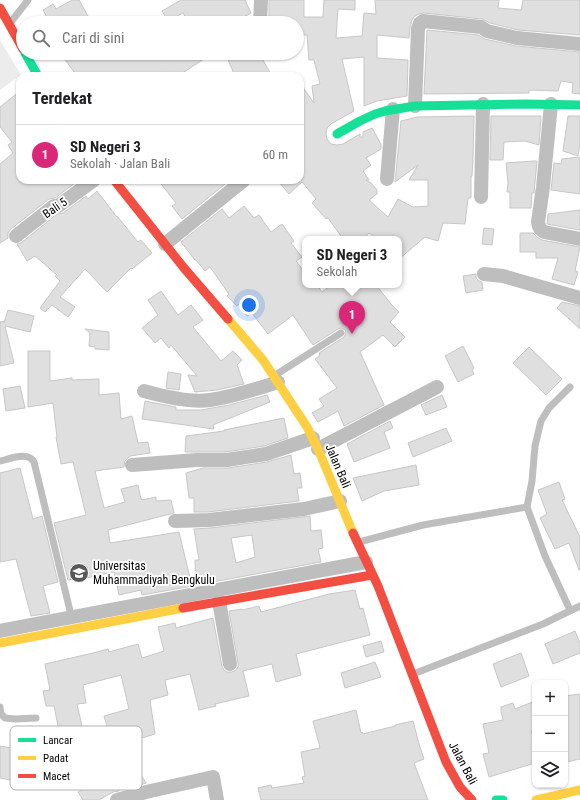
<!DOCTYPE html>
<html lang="id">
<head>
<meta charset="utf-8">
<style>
  :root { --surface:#fff; --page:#f2f2f2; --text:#202124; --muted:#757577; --line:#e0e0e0; --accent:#db2777 }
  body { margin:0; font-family:"Roboto Condensed",sans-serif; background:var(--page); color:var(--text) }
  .controls { position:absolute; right:12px; bottom:12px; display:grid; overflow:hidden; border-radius:8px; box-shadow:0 1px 3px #0004 }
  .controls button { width:36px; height:36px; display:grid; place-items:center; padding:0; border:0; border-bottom:1px solid var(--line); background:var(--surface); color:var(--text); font:20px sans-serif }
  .you { position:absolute; left:249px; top:305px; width:14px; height:14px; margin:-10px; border:3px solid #fff; border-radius:50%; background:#1a73e8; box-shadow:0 0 0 6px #1a73e833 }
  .badge { display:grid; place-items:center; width:26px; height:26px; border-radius:50%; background:var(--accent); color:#fff; font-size:13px; font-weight:700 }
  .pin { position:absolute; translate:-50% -33px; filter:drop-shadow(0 1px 2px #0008) }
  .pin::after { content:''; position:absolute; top:21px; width:14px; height:12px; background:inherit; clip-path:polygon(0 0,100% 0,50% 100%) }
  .popup { position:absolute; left:302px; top:236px; width:100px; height:52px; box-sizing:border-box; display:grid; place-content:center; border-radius:8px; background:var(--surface); filter:drop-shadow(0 1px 3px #0005); font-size:13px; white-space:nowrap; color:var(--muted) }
  .popup b { font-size:15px; color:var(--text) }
  .popup::after { content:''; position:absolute; left:50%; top:100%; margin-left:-8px; border:8px solid transparent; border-top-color:var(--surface) }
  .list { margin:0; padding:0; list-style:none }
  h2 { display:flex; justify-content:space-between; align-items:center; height:52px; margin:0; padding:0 16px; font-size:17px }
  h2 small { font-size:13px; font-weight:400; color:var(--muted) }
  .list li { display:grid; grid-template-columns:26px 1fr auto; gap:12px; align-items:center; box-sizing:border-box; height:60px; padding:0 16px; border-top:1px solid var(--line) }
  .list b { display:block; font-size:15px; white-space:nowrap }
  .list p { margin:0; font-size:13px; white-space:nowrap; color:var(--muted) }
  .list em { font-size:13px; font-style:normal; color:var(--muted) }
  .icon { flex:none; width:22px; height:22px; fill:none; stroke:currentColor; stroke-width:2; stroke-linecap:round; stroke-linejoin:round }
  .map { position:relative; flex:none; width:580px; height:800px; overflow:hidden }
  .search { position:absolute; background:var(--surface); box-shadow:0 1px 3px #0004; left:16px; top:16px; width:288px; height:44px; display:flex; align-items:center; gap:10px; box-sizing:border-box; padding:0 14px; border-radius:22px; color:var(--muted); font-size:15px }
  .panel { position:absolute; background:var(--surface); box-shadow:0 1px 3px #0004; left:16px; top:72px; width:288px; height:112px; border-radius:12px }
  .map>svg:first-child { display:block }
  .green { fill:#ececec }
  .building { fill:#dfdfdf; stroke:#c7c7c7; fill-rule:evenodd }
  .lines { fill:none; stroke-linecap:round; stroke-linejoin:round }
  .lane { stroke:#bebebe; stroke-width:7 }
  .street { stroke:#bebebe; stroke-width:14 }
  .fast { stroke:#16e098; stroke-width:9 }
  .slow { stroke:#ffcf43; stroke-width:9 }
  .jam { stroke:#f24e42; stroke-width:9 }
  .labels { text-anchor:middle; stroke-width:3.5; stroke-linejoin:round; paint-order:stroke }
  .street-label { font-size:12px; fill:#000; stroke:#fff }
  .poi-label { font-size:12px; fill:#000; stroke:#fff; text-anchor:start }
  .key { fill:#fff; stroke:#b2b2b2; stroke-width:1 }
  .key-label { font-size:11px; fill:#000 }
</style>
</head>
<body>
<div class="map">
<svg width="580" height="800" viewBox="0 0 580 800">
  <rect width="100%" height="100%" fill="#fff"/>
  <path class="green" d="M0,40L21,75L0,90Z"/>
  <g class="building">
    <path d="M72,0H79L92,23H50L43,10L53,4L56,9Z"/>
    <path d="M181,0H245L251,13L240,19L242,23H189L183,13L168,21L162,11Z"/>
    <path d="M269,0H304V17H323L324,0H355V10L338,9L336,38L362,36L364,13L376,14L375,0H499L498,8L521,10L523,0H580V35L518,30L490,23L482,19L424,13L419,14L415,16L412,20L410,28L409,38L377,35V58L408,60L407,96L377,101L364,106V57L342,59L354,111L331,124L327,128L326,134L327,139L331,144L337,145L343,144L360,134V137H363V132L372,128L381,144V149L366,158L371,165L363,171L369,180H366L371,183L377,190V194L369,200L388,217L398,199L413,207L428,206V180H409L418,165L395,182L401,121L417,117L474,116L473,159L472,176H471V198H468L465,224L443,223L438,241L425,237L399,259V239H376L369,233L364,239H343L328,218L326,219L312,203L316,199L302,182L289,194L277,180H300V83L314,103L312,86L320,84L314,60H309L307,35H297V23H269Z"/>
    <path d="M427,30L478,35L485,39L516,46L580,52V94L572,93L573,83L561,81L558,91L529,90V93L424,94Z"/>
    <path d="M60,53H213L178,76H167L164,72L157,76H77Z"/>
    <path d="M225,53H259L272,76H235Z"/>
    <path d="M20,91V180H73L75,183L55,198L49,199L11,229L8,233V238L0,243V164L13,153L8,145L12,142L0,127V107Z"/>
    <path d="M491,116H541L539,145L525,141L504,142L503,160H490Z"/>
    <path d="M568,116H580V143L578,156L563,151Z"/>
    <path d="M580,157V194L551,190L554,163L561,164L562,159Z"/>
    <path d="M534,161H537L534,193H532L531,208H510V192H507L508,183L506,163Z"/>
    <path d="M158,180H230L182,219L172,206L176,203Z"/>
    <path d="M97,191L117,217V216L138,242L141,240L152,253L132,269L131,268L107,292L85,269L60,297L75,307L68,317L52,305L45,312L40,308L60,281L55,276L57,275L35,256L27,261L17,244L21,243L57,214L63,213L86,196L88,199Z"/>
    <path d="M244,206L254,218L259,215L271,232L282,224L294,241L291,243L302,257L296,261L305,273V285H317L322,292L331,285H347L353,293L363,285H376L391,304L399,312L390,322L405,337L395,347L383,335L360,352L384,405L344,426L338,411L318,422L312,413L324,406L319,399L337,388L315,359L320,355L319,353L344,337L346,333L345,330L341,328L338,329L313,345L293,315L268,334L252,313L247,316L238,304L237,306L227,296L229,294L210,267L205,271L196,260H195L181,242L222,209L229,218Z"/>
    <path d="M580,210V230L547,224L548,214Z"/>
    <path d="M484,228L494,229L492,245L482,244Z"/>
    <path d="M520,233H533L537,237L542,240L580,247L575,271L578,272L574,285L552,279L558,258H536V252H520Z"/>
    <path d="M476,274V278L479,281L482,282L483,290L466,293L463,276Z"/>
    <path d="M161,291L178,315L191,305L203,320L193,327L221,361L233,351L242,360L237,365L244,384L217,390L195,392L188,375L197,376L171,345L169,348L161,338L155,343L142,328L158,315L148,300Z"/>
    <path d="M562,302L580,306V329L557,308Z"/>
    <path d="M8,310L34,316L30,332L5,326L14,363L0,366V322L4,321V323Z"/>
    <path d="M85,329L109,332V350L95,349V347L89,346L90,333Z"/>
    <path d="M463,346L474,368L472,370L474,374L458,382L445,356Z"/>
    <path d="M529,347L562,379L546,395L513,363Z"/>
    <path d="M28,351H50V381L72,378V380L99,379V395L119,393L121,419L132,416L138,443L148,442L150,453L130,456L125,461L124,467L95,471L104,508L125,502L121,489L138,485L141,499H142V500L156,497V501L171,500L174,513L108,530L110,543L179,532L192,586L142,595L141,590L119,595L114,572L77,580V578L68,580L54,523L86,515L73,462L61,464L56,437H57L53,403L28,407Z"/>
    <path d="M168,372L181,374L179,390L166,388Z"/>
    <path d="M20,386L25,408L6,411L3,389Z"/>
    <path d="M267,395L270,402L213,425L214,429L142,419L145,401L176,407V410H201L229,405Z"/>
    <path d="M442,395L447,407L426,415L421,405Z"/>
    <path d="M284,418L288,438L264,446L226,452H185L186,436L224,431V430Z"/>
    <path d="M390,421L393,428L384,432L390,448L354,462L347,444Z"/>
    <path d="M446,428L452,441L413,457L408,443Z"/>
    <path d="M291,455L294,474L300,473L302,488H297L299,501L208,512H194V498H189L186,473L203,468H228L267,462Z"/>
    <path d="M416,465L419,485L384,491L362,501L353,478Z"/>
    <path d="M20,468L33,519L42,516L58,582L43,586L50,613L31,616L16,559L0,562V473Z"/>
    <path d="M559,482L565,499L562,500L580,537V569L579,570L569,543L555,549L540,518L547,514L538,490Z"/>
    <path d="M310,516L311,531L321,530L323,548L318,549L321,562L196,585L195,560H199L194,529L210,528ZM252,535L255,557L236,563L231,538Z"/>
    <path d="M355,590L360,609L363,608L370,635L296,654L301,675L276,682L272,664L243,671L249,696L215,704L216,706L199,710L190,674L165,680L168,695L150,700L155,734L123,744L127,751L92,760L86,736L108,730L104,716L129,709L121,675L83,685L86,703L77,704L83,731L60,736L54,706H46L43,691L50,690L45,664L93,653L108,649L109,652L138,644L142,658L164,651L158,627L175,623L176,628L213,618L222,666L224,670L227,672H232L236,670L238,667V663L229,611L242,609V610L259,606L261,612L329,594Z"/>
    <path d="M575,631L580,643V653L553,664L545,644Z"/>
    <path d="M381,641L384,652L366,657L363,646Z"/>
    <path d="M521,653L529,676L501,687L493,664Z"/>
    <path d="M375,662L381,677L345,688L341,673Z"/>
    <path d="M580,694V759L567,762L565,754V696Z"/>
    <path d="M535,701V730L531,731L535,743V763L489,777L483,754L489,753L483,724L503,720L501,711V707L513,703L515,709Z"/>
    <path d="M356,710L361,733L362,732L363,734L395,726V725L413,721L419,744L424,759L414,763L428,800H261L258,788L271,785L272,788L304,783L302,777L305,776L301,752L320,748L313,721Z"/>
    <path d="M0,746L50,755V760L44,787L0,778Z"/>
    <path d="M128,754L146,783L129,788L126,783L119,791L113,792L99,800H83L78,792L97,781L99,785Z"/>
  </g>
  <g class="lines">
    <g class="lane">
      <path d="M11,22L28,0"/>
      <path d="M274,376L341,333"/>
      <path d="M0,461C10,459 28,451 34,462L72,619"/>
      <path d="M527,507L532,481L535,446L541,421L549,408L570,387"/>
      <path d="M359,542L423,525L527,507L545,556L570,610"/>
      <path d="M413,674L543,624L580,606"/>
      <path d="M0,707L1,714L5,718L15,719L36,718"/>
    </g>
    <g class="street">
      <path d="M260,23L261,0"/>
      <path d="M551,104L543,187L538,222C539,228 540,229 544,232L580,239"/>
      <path d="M415,106L418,29L420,23L423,21L481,27L487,31L517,38L580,44"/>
      <path d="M387,179L393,109"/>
      <path d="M481,197L483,104"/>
      <path d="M16,236L54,206H58L94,180"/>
      <path d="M165,244L244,180"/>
      <path d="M484,274L503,276L580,298"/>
      <path d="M144,391C162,396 191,403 210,400C233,397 256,389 278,382"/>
      <path d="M318,449L437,387"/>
      <path d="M132,465L197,460H227L266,454L313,438"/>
      <path d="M175,521L209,520L304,509L340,501"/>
      <path d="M219,601L230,664"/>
      <path d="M0,631L46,622L366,562"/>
      <path d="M117,800L146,792L213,777L217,800"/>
    </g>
    <g class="fast">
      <path d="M25,53L38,76"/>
      <path d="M337,134L360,121L375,114L385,111L415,106L525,104L580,105"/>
      <path d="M496,800H503"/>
    </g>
    <g class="slow">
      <path d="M228,319L263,360L307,427L318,449L353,533"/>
      <path d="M0,643L183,608"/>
      <path d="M536,800L580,790"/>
    </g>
    <g class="jam">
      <path d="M0,8L23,49"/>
      <path d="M114,180L184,268L228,319"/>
      <path d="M353,533L378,586L446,762L460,787L472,800"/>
      <path d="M183,608L372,575"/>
    </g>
  </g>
  <defs>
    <symbol id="university-disc" viewBox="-11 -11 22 22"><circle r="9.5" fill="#595959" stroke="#fff"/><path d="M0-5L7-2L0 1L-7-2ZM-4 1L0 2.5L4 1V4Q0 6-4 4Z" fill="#fff"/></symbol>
  </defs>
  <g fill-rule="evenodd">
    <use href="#university-disc" x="68" y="562" width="22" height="22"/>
  </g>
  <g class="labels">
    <g class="street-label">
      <text transform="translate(55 208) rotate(-34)" y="4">Bali 5</text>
      <text transform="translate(338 466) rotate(67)" y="4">Jalan Bali</text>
      <text transform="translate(463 763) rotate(62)" y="4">Jalan Bali</text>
    </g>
    <g class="poi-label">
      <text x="93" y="570">Universitas<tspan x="93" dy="14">Muhammadiyah Bengkulu</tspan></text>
    </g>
  </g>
  <rect x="10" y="726" width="132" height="64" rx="6" class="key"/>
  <rect x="18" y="738" width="18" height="4" fill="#16e098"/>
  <rect x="18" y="756" width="18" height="4" fill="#ffcf43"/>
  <rect x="18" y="774" width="18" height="4" fill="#f24e42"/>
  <g class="key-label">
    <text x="43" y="744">Lancar</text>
    <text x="43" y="762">Padat</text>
    <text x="43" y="780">Macet</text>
  </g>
</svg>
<div class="controls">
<button>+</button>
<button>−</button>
<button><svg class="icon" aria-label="layers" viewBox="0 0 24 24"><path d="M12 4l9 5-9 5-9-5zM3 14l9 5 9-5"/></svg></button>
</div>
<div class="you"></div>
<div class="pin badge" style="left:352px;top:334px">1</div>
<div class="popup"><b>SD Negeri 3</b>Sekolah</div>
<div class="search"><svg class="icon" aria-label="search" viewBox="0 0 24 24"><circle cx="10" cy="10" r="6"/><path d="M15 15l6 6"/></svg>Cari di sini</div>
<section class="panel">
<h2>Terdekat<small></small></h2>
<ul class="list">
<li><span class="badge">1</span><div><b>SD Negeri 3</b><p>Sekolah · Jalan Bali</p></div><em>60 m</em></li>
</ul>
</section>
</div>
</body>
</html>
